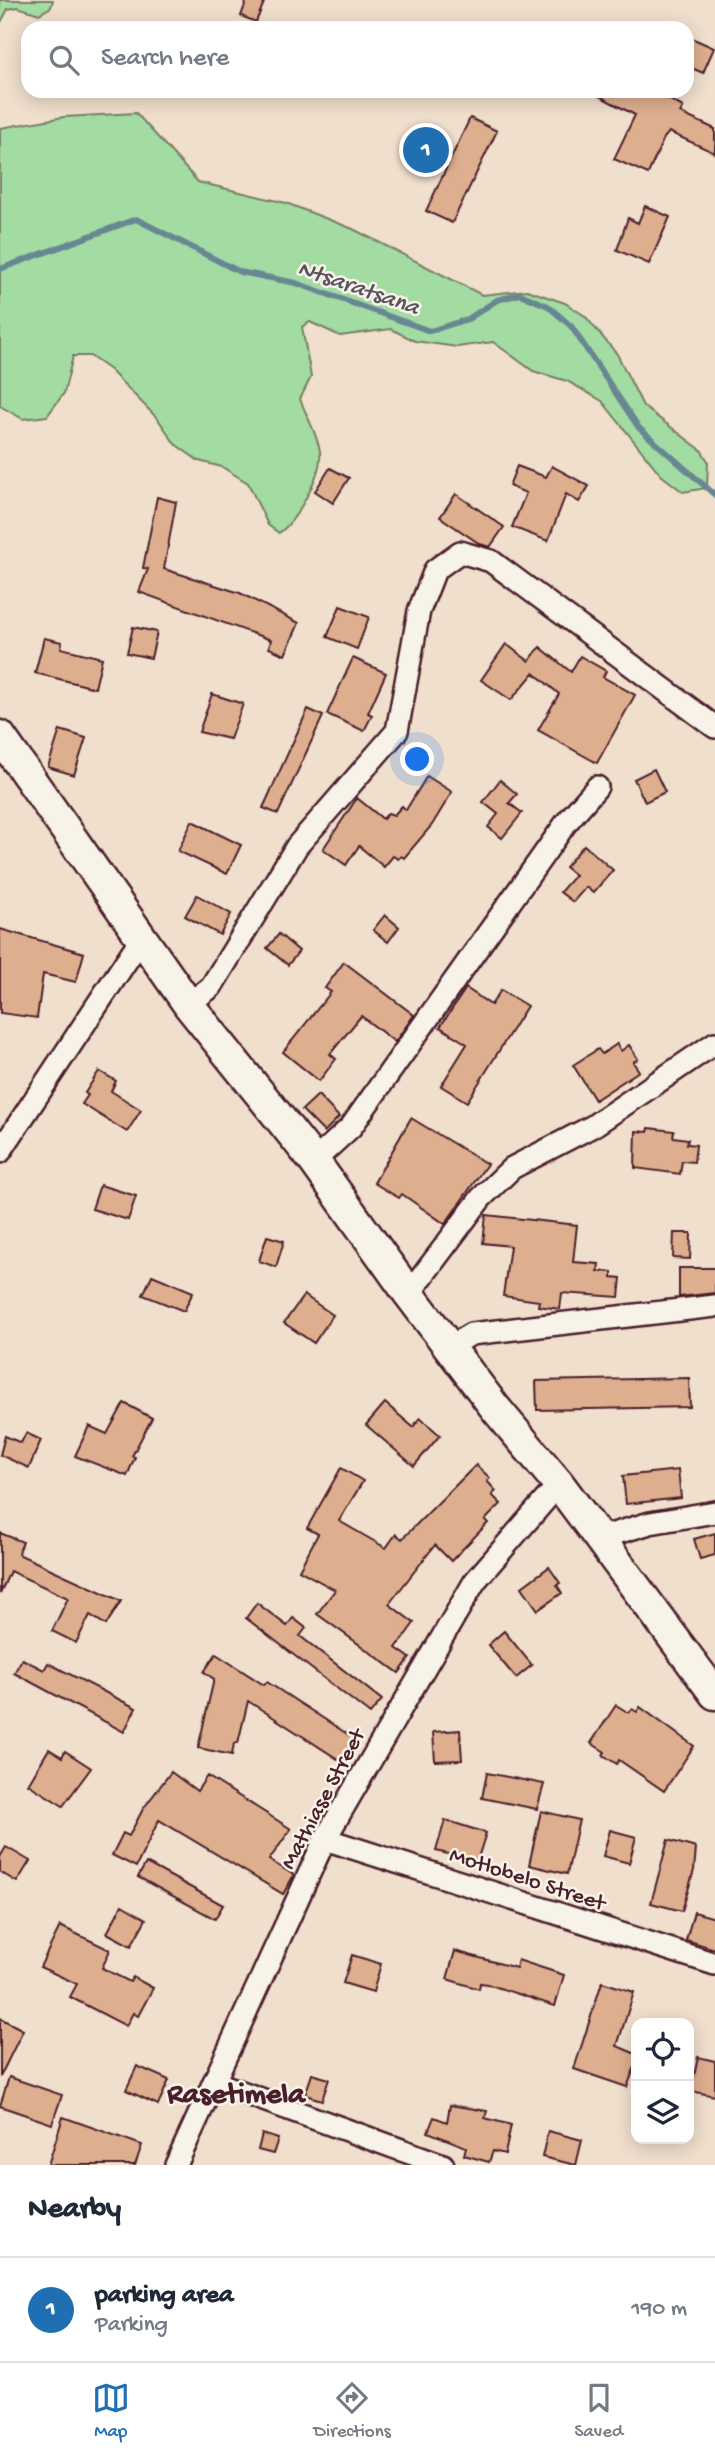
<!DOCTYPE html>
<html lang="en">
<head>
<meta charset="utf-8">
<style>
  :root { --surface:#fff; --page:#f6f6f7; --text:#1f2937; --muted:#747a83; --line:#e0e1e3; --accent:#1f6fb2 }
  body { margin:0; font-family:"Gochi Hand",sans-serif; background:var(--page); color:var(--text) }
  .controls { position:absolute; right:21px; bottom:21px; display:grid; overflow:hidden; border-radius:14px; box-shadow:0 4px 18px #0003 }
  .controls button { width:63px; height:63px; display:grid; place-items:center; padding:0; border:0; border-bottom:2px solid var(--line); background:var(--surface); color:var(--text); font:35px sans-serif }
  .you { position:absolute; left:418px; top:760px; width:24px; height:24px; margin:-18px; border:5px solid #fff; border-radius:50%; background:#1a73e8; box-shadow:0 0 0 10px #1a73e833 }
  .badge { display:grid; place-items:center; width:46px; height:46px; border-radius:50%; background:var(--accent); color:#fff; font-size:23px; font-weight:700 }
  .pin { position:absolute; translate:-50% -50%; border:4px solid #fff; box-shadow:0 2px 7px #0006 }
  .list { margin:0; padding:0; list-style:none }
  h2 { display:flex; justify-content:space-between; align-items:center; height:91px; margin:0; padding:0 28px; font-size:30px }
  h2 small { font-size:23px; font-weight:400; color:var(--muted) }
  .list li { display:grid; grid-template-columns:46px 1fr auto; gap:21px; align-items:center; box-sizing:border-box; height:105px; padding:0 28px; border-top:2px solid var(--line) }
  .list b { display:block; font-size:26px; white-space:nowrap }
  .list p { margin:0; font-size:23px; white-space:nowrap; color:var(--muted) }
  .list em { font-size:23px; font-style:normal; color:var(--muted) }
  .icon { flex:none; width:38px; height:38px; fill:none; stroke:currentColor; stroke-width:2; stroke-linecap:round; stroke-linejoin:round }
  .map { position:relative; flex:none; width:715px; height:2165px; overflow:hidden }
  .search { position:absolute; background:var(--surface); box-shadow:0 4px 18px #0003; left:21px; right:21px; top:21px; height:77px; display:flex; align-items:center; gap:18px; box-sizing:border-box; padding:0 24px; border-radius:21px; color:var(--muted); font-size:26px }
  .sheet { height:196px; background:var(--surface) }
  nav { display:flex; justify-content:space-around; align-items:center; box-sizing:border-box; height:98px; border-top:2px solid var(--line); background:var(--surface); font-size:19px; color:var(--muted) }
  nav a { display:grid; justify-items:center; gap:4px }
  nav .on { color:var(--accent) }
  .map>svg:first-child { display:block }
  .green { fill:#a3dca2; stroke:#767e66; stroke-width:2 }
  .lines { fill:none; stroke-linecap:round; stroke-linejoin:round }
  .stream { stroke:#688793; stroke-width:6 }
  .building { fill:#deaf8f; stroke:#4a1f2b; stroke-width:2 }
  .street-casing { stroke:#4a1f2b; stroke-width:26 }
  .secondary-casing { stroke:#4a1f2b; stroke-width:35 }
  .street { stroke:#f7f3e8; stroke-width:21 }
  .secondary { stroke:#f7f3e8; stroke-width:30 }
  .labels { text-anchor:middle; stroke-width:5; stroke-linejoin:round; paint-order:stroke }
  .street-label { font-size:23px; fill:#4a1f2b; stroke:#f7f3e8 }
  .water-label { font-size:24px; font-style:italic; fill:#59535f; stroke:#f7f3e8 }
  .district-label { font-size:30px; font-weight:bold; fill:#4a1f2b; stroke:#f7f3e8 }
</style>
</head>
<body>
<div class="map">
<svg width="715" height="2165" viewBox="0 0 715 2165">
  <rect width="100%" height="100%" fill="#f0dfcd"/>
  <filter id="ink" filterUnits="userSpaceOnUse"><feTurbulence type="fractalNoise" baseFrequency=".0143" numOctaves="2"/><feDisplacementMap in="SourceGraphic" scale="14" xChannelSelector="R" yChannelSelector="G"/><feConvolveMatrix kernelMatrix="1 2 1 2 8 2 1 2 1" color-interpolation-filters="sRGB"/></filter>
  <g filter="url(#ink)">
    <g class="green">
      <path d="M0,0H53L51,7L39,14L18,7L8,9L0,24Z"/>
      <path d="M136,113L198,182L286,203L353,229L482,295L527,290L565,303L585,316L617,354L643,406L701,450L708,461L707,488L683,492L661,475L602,401L567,381L533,371L493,342L457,347L415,341L391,329L340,336L310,322L302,327L311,377L300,399C306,415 317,434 320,451C323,474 296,521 279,533L268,525L248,483L222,467L199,461L175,444L158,419L110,370L90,356H73L64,393L47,416L23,419L0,406V128L64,117Z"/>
    </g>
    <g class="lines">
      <path class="stream" d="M0,269L136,219L240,272L296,283L430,331L468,319L497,300L520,294L548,306L571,326L639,428L715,495"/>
    </g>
    <g class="building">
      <path d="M247,0H265L256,22L241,16Z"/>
      <path d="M687,36L714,48L703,73L687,66Z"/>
      <path d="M590,91H654L683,107L680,113L715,129V153L669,132L664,138L648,174L614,159L635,115Z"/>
      <path d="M470,118L497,131L452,223L426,211Z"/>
      <path d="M645,206L670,217L649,264L617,250L628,218L638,223Z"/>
      <path d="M517,466L546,477L552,466L589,486L579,502L566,494L548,541L512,527L526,493L509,486Z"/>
      <path d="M330,468L349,478L333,503L315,491Z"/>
      <path d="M456,494L504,527L490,547L480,544L440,517Z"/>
      <path d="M157,497L176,502L164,569L240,593L299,623L285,655L269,648L271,640L139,592L148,569L143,568Z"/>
      <path d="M340,606L369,617L357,649L327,637Z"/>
      <path d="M133,627L157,632L151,658L127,653Z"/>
      <path d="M44,638L62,642L61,648L102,658L95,688L35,673Z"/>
      <path d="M506,644L529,661L540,647L571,672L580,656L606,671L603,677L635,695L597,763L538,730L559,694L534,673L511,700L481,680Z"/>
      <path d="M353,658L386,673L368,713L372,715L364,731L327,714Z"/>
      <path d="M212,694L243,704L230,739L199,732Z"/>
      <path d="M308,709L323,716L278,814L263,808Z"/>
      <path d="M60,730L86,738L74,775L48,767Z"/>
      <path d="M654,769L665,792L645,802L634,779Z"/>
      <path d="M427,776L452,792L432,825L404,858L401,856L398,859L393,856L384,867L359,846L346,865L323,849L357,798L383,819L388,813L394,815L402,806L406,810Z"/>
      <path d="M500,780L517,794L509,803L522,813L502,838L488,827L498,814L483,802Z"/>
      <path d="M192,821L241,845L227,874L178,851Z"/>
      <path d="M584,845L613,870L593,893L586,887L573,902L560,892L575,875L565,867Z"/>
      <path d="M197,895L231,914L220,935L185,916Z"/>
      <path d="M385,915L399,927L388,942L373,930Z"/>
      <path d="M0,929L84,953L76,982L43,974L37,1018L0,1013Z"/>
      <path d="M279,934L299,951L288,965L267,948Z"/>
      <path d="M344,962L414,1015L395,1042L361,1016L330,1054L336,1059L319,1081L283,1052L331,992L325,988Z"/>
      <path d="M466,988L491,1005L501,990L527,1006L467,1102L441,1086L467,1044L440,1027Z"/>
      <path d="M617,1044L621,1051L629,1045L638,1059L633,1062L639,1071L595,1100L573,1065L598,1049L602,1054Z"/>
      <path d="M99,1071L116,1081L111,1091L141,1110L127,1132L82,1104L88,1095L85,1093Z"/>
      <path d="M318,1095L339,1117L324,1132L302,1110Z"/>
      <path d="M411,1118L487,1164L445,1224L402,1194L399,1198L374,1183Z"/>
      <path d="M649,1128L674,1131L673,1137L688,1139L687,1144L696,1145L694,1162L682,1161L680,1174L635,1168L636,1131L648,1132Z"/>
      <path d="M100,1185L136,1196L128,1220L92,1209Z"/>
      <path d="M486,1215L577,1225L573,1262L599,1264L598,1271L612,1272V1277L621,1278L619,1297L562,1293L560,1309L538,1306L539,1301L503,1296L510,1246L483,1243Z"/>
      <path d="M674,1233H691L690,1259L673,1258Z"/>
      <path d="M267,1236L284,1241L276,1267L259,1261Z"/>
      <path d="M679,1268H715V1293L679,1297Z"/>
      <path d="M152,1275L193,1292L184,1311L143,1295Z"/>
      <path d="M304,1295L333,1315L314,1343L284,1323Z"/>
      <path d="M689,1378L690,1407L537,1410L536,1381Z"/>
      <path d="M124,1403L152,1418L132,1456L135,1457L127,1476L75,1456L89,1426L107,1434Z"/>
      <path d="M385,1403L413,1427L420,1418L440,1435L414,1466L366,1425Z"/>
      <path d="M26,1433L41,1440L29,1468L0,1455L5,1436L21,1443Z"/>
      <path d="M476,1465L490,1478L487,1481L496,1491L492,1495L501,1504L485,1520L488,1523L451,1561L435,1545L389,1604L414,1623L396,1648L410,1658L399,1673L317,1614L335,1590L299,1570L318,1534L307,1528L341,1468L363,1481L339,1521L386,1548L396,1534L402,1539Z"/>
      <path d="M678,1470L681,1498L626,1504L623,1476Z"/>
      <path d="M0,1533L23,1542L18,1554L121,1601L106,1625L90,1615L76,1643L52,1631L68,1598L10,1571L0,1594Z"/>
      <path d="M715,1533V1555L700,1559L694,1539Z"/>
      <path d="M549,1567L560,1583L557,1585L562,1593L538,1610L522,1587Z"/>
      <path d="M257,1603L287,1626L293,1618L306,1628L300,1636L382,1700L370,1714L246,1618Z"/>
      <path d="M504,1631L532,1665L516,1678L488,1645Z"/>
      <path d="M216,1654L264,1685L267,1682L355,1739L341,1761L248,1701L238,1743H234L232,1755L198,1748L214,1679L204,1672Z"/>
      <path d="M22,1659L44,1670L48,1663L136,1708L124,1732L14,1673Z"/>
      <path d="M616,1705L629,1713L632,1709L637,1712L640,1707L694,1746L664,1791L619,1760L617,1764L603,1755L605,1752L591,1743Z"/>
      <path d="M460,1730L462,1760L435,1761L433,1732Z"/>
      <path d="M49,1749L62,1757L65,1751L91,1768L63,1806L28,1784Z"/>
      <path d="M171,1772L197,1791L207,1776L291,1829L269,1860L294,1875L283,1894L159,1820L136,1867L112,1855L123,1833L129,1836L143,1809Z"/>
      <path d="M487,1773L544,1784L537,1809L482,1798Z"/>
      <path d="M541,1811L579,1820L567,1874L529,1865Z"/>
      <path d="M445,1820L486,1833L477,1861L436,1851Z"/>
      <path d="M610,1830L636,1837L629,1863L603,1856Z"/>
      <path d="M668,1840L696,1848L694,1870L682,1911L651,1903Z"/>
      <path d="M6,1847L30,1861L17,1882L0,1872V1857Z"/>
      <path d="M146,1863L223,1905L215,1919L138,1877Z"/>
      <path d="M122,1905L146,1919L131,1946L107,1933Z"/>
      <path d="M694,1912L715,1918V1949L686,1940Z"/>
      <path d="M60,1926L110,1950L102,1968L130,1982L133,1977L153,1988L138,2016L133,2013L126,2026L70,1997L77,1984L40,1967Z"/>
      <path d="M455,1951L516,1968L518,1960L564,1975L555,2006L487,1984L480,1983L479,1989L447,1979Z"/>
      <path d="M352,1955L381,1964L373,1992L343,1983Z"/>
      <path d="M602,1982L634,1992L617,2046L636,2054V2064L627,2087L574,2069Z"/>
      <path d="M0,2018L23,2030L0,2077Z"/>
      <path d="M698,2057L715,2061V2096L691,2091Z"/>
      <path d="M137,2066L169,2080L158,2105L126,2090Z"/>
      <path d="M312,2074L329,2079L322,2100L305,2095Z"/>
      <path d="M9,2077L62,2095L52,2124L0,2106Z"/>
      <path d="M450,2105L487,2111L485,2118L511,2125L505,2154L493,2151L489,2162L464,2155L466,2147L428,2132L434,2117L447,2122Z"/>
      <path d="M63,2117L142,2145L135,2165H48Z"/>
      <path d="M548,2131L582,2140L576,2165L542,2157Z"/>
      <path d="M262,2134L278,2139L273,2154L258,2150Z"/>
    </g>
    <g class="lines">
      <defs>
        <g id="street">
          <path d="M188,1004L211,987L297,846L397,731L419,611L435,570L460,552L491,561L715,727"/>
          <path d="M0,1152L142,937"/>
          <path d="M314,1161L351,1127L566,823L597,787"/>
          <path d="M409,1294L481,1198L512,1168L593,1126L715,1043"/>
          <path d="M450,1347L471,1334L715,1306"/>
          <path d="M600,1538L650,1523L715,1512"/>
          <path d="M325,1839L715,1964"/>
          <path d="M214,2082L443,2165"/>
          <path d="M176,2165L325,1839L475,1581L559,1484"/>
        </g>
        <path id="secondary" d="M0,736L188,1004L314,1161L409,1294L496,1409L559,1484L715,1694"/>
      </defs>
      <use href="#street" class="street-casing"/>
      <use href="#secondary" class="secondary-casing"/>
      <use href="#street" class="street"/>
      <use href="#secondary" class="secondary"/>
    </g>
  </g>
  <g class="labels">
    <g class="street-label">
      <text transform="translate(321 1798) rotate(-62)" y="8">Mathiase Street</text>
      <text transform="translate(528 1877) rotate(18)" y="8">Motlobelo Street</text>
    </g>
    <g class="water-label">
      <text transform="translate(359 286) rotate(19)" y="8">Ntsaratsana</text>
    </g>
    <g class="district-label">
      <text x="236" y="2102">Rasetimela</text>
    </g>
  </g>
</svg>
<div class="controls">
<button><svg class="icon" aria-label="locate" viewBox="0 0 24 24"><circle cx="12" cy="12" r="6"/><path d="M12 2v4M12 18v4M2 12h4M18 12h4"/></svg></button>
<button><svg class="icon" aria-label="layers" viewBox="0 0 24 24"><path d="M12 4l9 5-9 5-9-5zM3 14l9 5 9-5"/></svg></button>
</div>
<div class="you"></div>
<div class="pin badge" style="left:426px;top:150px">1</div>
<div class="search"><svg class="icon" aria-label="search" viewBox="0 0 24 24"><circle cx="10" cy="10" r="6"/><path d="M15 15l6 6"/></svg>Search here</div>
</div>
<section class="sheet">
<h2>Nearby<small></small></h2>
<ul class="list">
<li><span class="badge">1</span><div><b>parking area</b><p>Parking</p></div><em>190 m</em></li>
</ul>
</section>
<nav>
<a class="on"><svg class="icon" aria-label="map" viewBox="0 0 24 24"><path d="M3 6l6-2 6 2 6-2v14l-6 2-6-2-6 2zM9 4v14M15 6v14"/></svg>Map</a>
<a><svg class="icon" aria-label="directions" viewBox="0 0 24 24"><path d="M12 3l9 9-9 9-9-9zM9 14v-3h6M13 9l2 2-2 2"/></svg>Directions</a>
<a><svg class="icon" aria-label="saved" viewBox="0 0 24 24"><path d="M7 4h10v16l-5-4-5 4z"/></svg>Saved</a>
</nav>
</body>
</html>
